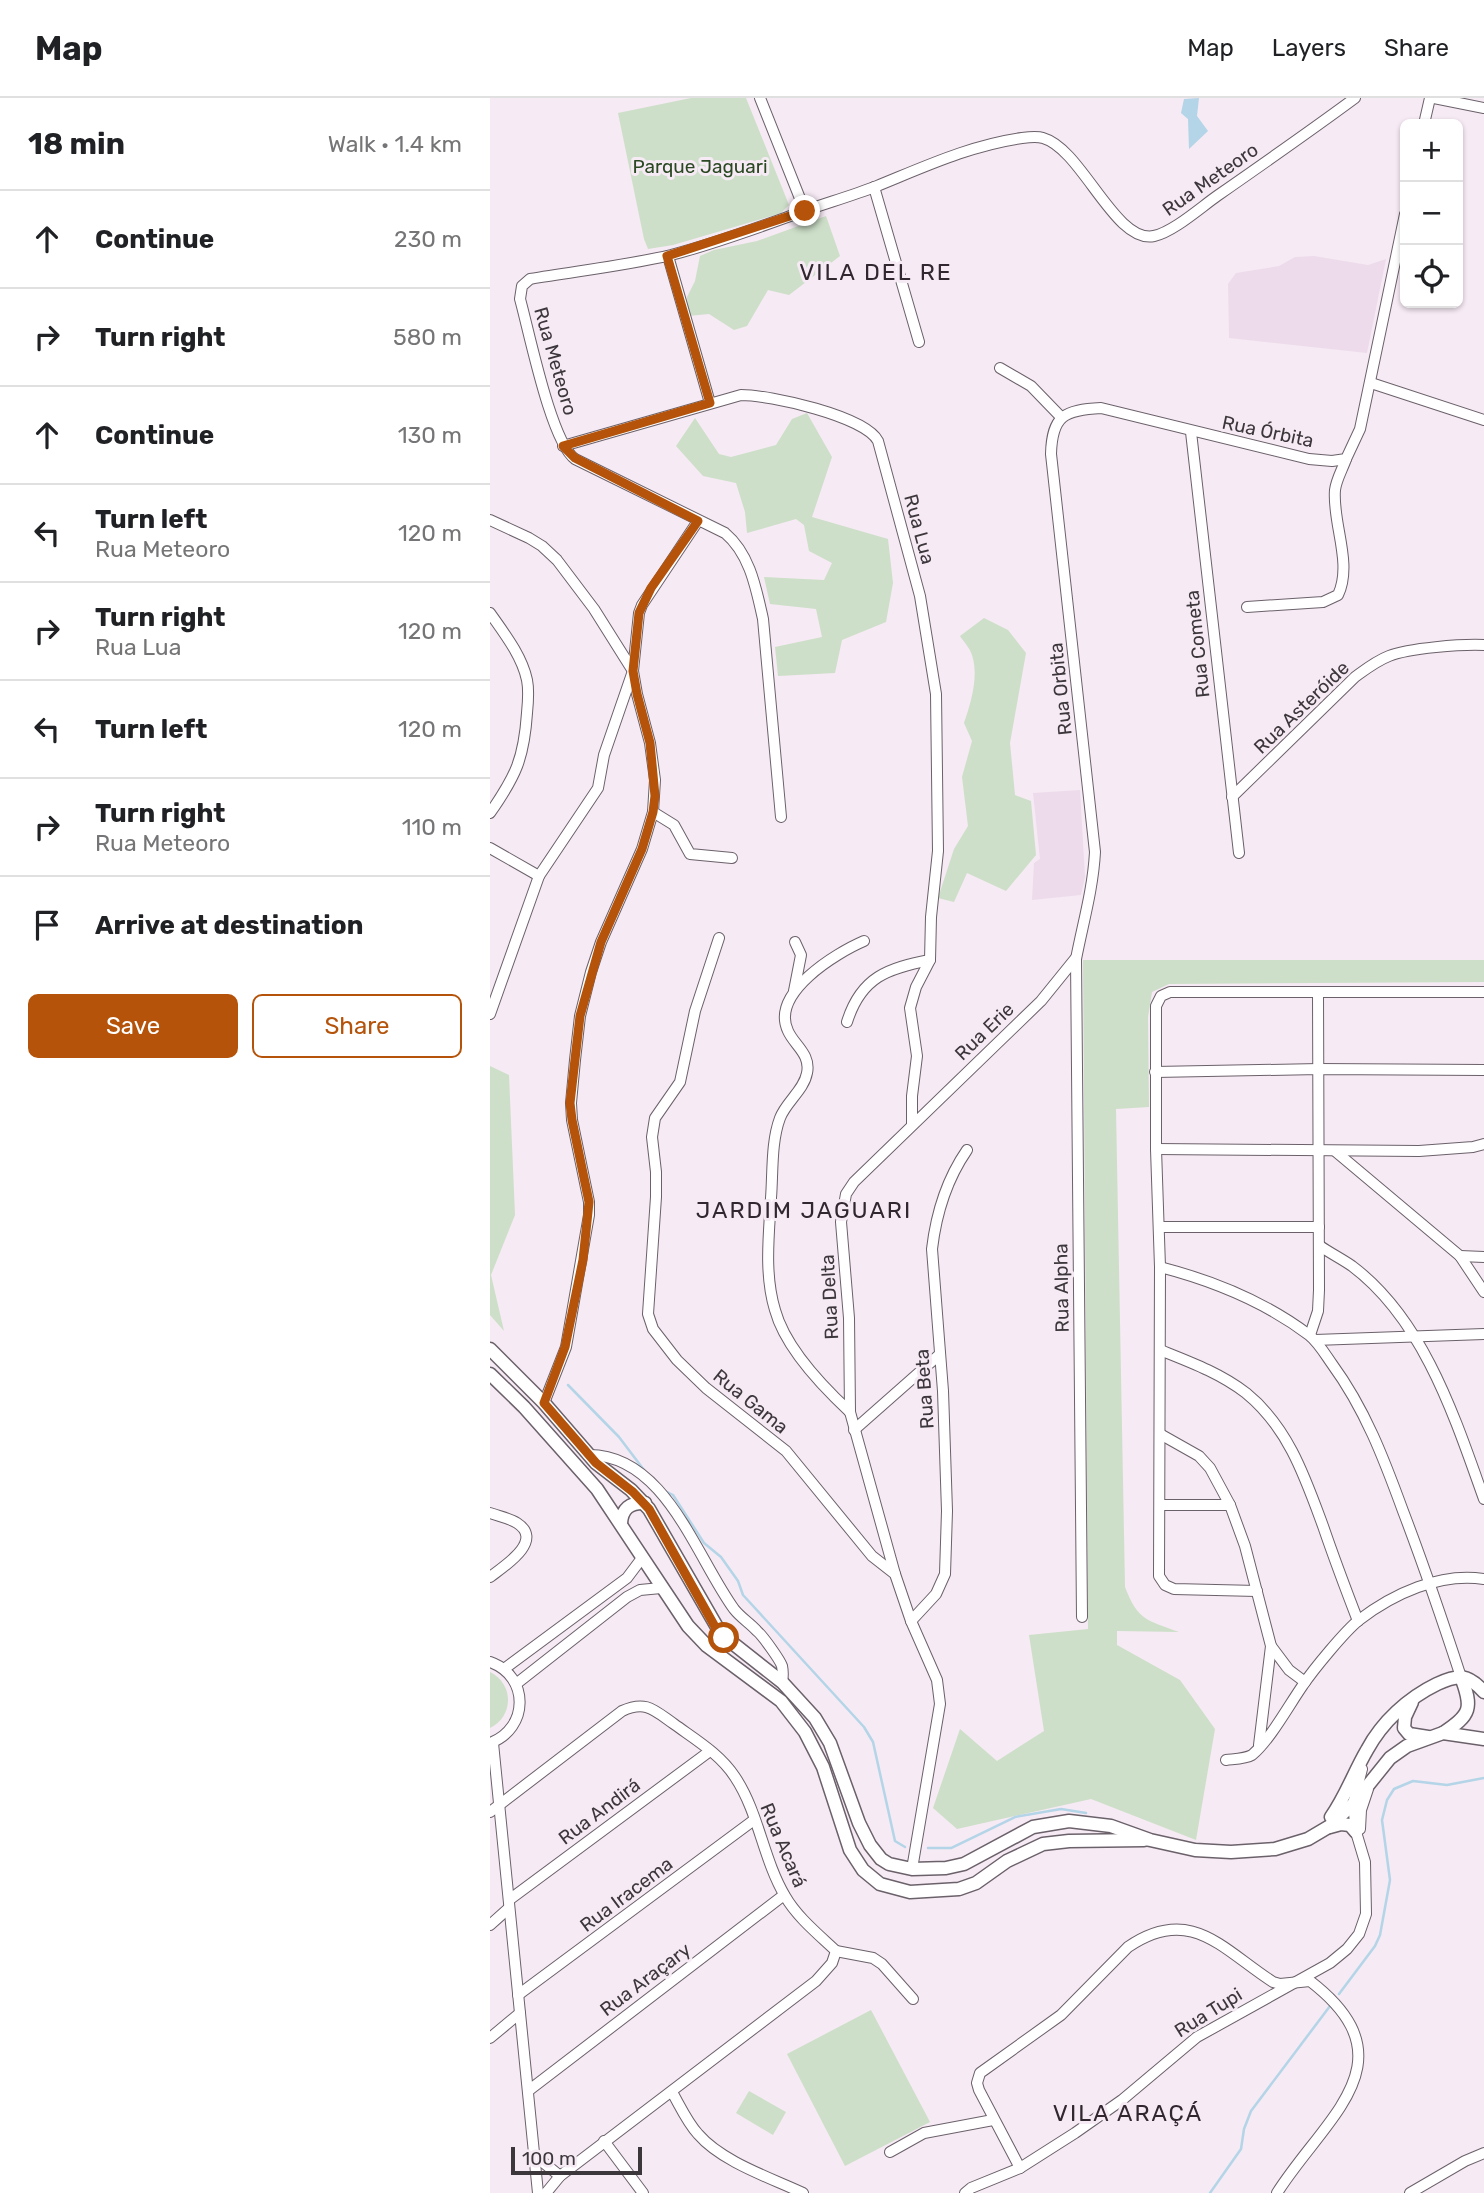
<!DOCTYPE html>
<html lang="en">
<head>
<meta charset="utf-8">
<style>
  :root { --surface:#fff; --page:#f6f6f6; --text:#202124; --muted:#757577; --line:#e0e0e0; --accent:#b45309 }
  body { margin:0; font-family:Rubik,sans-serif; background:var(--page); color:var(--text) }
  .controls { position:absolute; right:21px; top:21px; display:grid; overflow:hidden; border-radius:10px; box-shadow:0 2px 5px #0004 }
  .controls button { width:63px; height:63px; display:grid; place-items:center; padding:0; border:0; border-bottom:2px solid var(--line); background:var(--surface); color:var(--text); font:35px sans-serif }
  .scale { position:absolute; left:21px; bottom:18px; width:131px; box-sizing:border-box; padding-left:7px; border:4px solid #3c373b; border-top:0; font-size:19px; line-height:24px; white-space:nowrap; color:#3c373b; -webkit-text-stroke:5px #f6eaf4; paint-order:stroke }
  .stop { position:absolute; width:21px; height:21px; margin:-16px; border:5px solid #b45309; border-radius:50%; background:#fff }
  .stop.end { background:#b45309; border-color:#fff; box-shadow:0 2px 7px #0008 }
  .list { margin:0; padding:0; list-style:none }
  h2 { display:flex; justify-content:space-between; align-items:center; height:91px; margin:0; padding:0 28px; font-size:30px }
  h2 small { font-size:23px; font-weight:400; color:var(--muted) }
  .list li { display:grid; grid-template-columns:46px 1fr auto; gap:21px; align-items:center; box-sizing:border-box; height:98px; padding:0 28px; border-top:2px solid var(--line) }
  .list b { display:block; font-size:26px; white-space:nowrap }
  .list p { margin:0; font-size:23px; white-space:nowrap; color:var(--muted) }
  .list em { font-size:23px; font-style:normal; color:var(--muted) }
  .actions { display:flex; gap:14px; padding:21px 28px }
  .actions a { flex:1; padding:16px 0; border:2px solid var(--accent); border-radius:10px; text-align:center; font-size:24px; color:var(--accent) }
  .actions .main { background:var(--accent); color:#fff }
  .icon { flex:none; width:38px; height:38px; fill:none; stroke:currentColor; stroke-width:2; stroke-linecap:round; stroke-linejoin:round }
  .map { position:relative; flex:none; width:994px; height:2095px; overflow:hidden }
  header { display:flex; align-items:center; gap:42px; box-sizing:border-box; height:98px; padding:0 35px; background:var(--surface); border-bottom:2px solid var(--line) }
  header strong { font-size:33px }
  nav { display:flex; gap:38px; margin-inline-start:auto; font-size:24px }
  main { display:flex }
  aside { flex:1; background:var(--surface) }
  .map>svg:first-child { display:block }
  .built { fill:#eddbeb }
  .green { fill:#cddfc8 }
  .water { fill:#b3d5e7 }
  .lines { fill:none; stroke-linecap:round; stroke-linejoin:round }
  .stream { stroke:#b3d5e7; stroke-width:2.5 }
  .minor-casing { stroke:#6b616a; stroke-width:12 }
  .major-casing { stroke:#6b616a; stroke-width:15 }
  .minor { stroke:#fff; stroke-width:10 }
  .major { stroke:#fff; stroke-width:12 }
  .route { stroke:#b45309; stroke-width:9 }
  .labels { text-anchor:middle; stroke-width:6; stroke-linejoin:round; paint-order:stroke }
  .park-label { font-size:19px; fill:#2a4922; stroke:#f6eaf4 }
  .street-label { font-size:19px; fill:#3c373b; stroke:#f6eaf4 }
  .quarter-label { font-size:23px; letter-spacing:2px; fill:#30272f; stroke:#f6eaf4 }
</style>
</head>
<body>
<header>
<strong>Map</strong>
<nav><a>Map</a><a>Layers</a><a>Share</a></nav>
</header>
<main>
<aside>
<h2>18 min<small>Walk · 1.4 km</small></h2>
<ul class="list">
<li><svg class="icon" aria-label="ahead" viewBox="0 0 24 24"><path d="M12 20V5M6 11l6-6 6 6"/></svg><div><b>Continue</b></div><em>230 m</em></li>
<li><svg class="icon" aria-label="right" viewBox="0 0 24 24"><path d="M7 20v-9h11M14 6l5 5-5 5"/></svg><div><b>Turn right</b></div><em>580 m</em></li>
<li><svg class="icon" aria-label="ahead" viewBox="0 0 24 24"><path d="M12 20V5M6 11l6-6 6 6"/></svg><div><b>Continue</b></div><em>130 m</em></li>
<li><svg class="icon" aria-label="left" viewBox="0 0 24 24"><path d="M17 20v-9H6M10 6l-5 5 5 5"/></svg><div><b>Turn left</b><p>Rua Meteoro</p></div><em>120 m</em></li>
<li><svg class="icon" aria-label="right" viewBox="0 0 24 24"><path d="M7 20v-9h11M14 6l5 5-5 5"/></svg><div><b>Turn right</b><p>Rua Lua</p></div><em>120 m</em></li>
<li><svg class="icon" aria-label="left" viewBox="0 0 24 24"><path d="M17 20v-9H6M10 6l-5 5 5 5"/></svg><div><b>Turn left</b></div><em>120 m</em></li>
<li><svg class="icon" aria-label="right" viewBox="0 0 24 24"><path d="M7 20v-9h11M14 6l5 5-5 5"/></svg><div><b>Turn right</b><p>Rua Meteoro</p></div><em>110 m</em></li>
<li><svg class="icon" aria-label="arrive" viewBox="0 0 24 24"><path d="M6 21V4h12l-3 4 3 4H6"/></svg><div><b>Arrive at destination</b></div></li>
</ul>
<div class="actions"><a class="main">Save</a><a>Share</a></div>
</aside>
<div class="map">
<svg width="994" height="2095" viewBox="0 0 994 2095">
  <rect width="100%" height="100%" fill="#f6eaf4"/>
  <g class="built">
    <path d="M824,158L878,167L896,161L877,255L739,240L738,186L746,175L789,168L805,159Z"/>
    <path d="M590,692L595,779L591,797L542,802L544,765L550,761L543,695Z"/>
  </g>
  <g class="green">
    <path d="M201,0H256L299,107L291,115L278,119L183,147L158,151L154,141L128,15Z"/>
    <path d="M336,118L350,158L299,197L278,192L257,228L244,232L219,216L198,218L197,199L205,183L210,158L224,152L267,143Z"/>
    <path d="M317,315L342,359L322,419L398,441L403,485L396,524L352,542L345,575L288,578L285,549L332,539L326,511L280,506L274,479L334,482L342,465L319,453L314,427L306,421L257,435L255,414L246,385L213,378L186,348L205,320L229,356L241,359L286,347L302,321Z"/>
    <path d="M494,520L518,532L536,555L520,645L525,697L541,703L546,757L516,793L477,775L464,804L448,800L464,751L478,728L472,679L482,643L474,625C481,605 489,578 482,557C480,550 473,543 470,538Z"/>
    <path d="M593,862H994V884L679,886L662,894L658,919L659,1009L626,1011L635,1489C648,1523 657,1522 689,1534L627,1533V1547L690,1582L725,1631L706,1742L601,1701L467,1731L443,1710L470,1631L507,1663L554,1633L539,1537L598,1531Z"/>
    <path d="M0,968L19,977L25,1117L1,1177L14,1233L0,1217Z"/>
    <path d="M0,1574C24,1586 24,1618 0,1630Z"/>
    <path d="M381,1912L440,2024L355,2068L297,1956Z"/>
    <path d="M259,1993L296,2014L283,2037L246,2015Z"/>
  </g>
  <path class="water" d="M709,0L707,18L718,33L699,51L698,21L691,15L694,1Z"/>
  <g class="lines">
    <g class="stream">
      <path d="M78,1287L129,1339L157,1376"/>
      <path d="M175,1393L183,1397L214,1445L231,1459L248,1483L253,1497L374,1629L383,1644L405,1743L415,1749"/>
      <path d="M438,1750H461L525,1719L571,1711L596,1715"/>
      <path d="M849,1896L885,1848L890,1837L900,1782L892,1722L897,1702L904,1691L923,1683L957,1687L994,1680"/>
      <path d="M720,2095L751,2051L754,2031L761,2013L840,1908"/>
    </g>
    <defs>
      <g id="minor">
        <path d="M270,0L315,113"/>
        <path d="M944,0L994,10"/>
        <path d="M934,26L940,0"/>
        <path d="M384,89L429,244"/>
        <path d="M178,158L220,305"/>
        <path d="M510,270L541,288L571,319"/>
        <path d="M881,285L994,322"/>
        <path d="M701,334L749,755"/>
        <path d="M73,348L251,297C280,297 375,318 388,343L430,498L446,596L448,753L441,819L440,862L426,889L420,910L427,958L422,998V1026"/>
        <path d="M0,422L39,440L52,448L67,462L104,511L143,573L147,596L160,645L165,682L163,714L152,751L111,844L101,874L90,918L85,962L81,1005L82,1022L99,1104V1117L76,1249L54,1305"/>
        <path d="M757,509L833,504L848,497C863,465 842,425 845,392C846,382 853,370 856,361"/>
        <path d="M0,515C14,535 32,558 37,582C39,592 38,605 37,615C34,660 26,678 0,715"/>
        <path d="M742,699L865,579C876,571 886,563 899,558C919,550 972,546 994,547"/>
        <path d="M163,714L184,727L200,756L242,760"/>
        <path d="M291,719L273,521C266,490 260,456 235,435L85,361C61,344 39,233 30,201L32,188L40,181C87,173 134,168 181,157C227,145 272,128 317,112C340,104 364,97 387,88C434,69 481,47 532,40C539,39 547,38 553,40C592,51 625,146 664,138C683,134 710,110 727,98C773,66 819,34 865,0"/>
        <path d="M0,750L49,778"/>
        <path d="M229,840L205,913L190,984L165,1020L162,1039L166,1074V1099L158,1216L163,1231L187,1262L216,1290L296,1353L382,1458L405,1476L421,1523L447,1582L450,1606L422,1771"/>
        <path d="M304,893L311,857L305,844"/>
        <path d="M0,916L49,778L108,690L114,657L143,573L149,515L152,507L208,423"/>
        <path d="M357,924C371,879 398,870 440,862"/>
        <path d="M665,974L829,971L994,972"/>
        <path d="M666,1051L929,1053L983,1049L994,1046"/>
        <path d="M845,1053L970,1158L994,1194"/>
        <path d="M669,1129H829"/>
        <path d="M830,1148C840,1155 852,1161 862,1168C934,1222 965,1320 994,1401"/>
        <path d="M970,1158L994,1159"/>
        <path d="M670,1169C724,1183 774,1203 819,1237C828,1244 835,1256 842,1266C875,1311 894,1361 913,1413C934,1468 953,1524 971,1579"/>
        <path d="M820,1237L828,1213L829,1192L828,895"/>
        <path d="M825,1242L994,1236"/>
        <path d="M670,1252C700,1264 730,1275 756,1295C798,1329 815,1379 833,1428C844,1460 856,1492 868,1523"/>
        <path d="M360,1314C332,1288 295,1249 285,1212C274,1176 279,1136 281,1100C283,1074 281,1044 290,1020C296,1004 314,992 317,975C321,956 304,947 298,933C280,895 346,855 374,843"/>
        <path d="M364,1332L449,1257"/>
        <path d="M670,1336L709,1358L720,1370L740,1407L755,1448L781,1548L769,1647"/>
        <path d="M98,1357C175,1356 206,1459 244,1511C251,1520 260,1525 267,1533C273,1538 290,1562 292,1568C293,1573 293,1579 292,1584"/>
        <path d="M670,1407H740"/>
        <path d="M0,1415C8,1418 19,1420 27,1425C55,1443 13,1469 0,1479"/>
        <path d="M405,1476L360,1314L359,1220L351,1124L356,1096L364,1084L551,903L585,861"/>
        <path d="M767,1493L684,1491L675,1487L669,1478L670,1169L666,1051V908L671,898L680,894H994"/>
        <path d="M592,1519L586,861C593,825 603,791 605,754L561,356C562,317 575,312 611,310L819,361L842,363L856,361L870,331L915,116"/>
        <path d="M421,1523L446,1496L455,1476L457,1413L453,1293L442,1151C446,1117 457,1081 477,1052"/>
        <path d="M781,1548L799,1572L815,1584"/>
        <path d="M0,1564C40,1578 39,1631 0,1645"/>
        <path d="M14,1571L137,1480L152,1460"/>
        <path d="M26,1586L137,1499L150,1492L171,1490"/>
        <path d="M3,1645L48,2095"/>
        <path d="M736,1662C743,1661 755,1661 762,1657C780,1642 799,1607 813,1587C823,1572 855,1533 869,1522C903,1496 950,1474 994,1481"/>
        <path d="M0,1714L132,1613C156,1602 164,1612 184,1626C206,1642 230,1656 245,1679C269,1715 273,1761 295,1798C307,1819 328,1836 346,1853L342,1865L326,1883L70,2078L56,2095"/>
        <path d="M870,1731L871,1712L878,1691"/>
        <path d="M19,1802L220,1653"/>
        <path d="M0,1827L19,1810"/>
        <path d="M346,1853L383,1860L392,1866L423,1901"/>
        <path d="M28,1897L264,1722"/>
        <path d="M0,1940L30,1915"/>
        <path d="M38,1993L294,1797"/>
        <path d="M182,1994C190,2008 197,2024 208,2036C232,2064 281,2080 313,2095"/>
        <path d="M114,2043L153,2095"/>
        <path d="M400,2054L434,2035L503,2022"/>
        <path d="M44,2057L70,2078"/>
        <path d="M530,2070L489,1992L487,1985L490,1975L571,1917L638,1849C701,1806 733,1852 783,1884L790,1886L820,1883C924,1963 835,2019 787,2095"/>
        <path d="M475,2095L481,2090L530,2070L585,2035L632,2002L707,1939L840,1865L857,1851L869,1836L876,1816L875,1764L866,1734L863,1706L872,1671"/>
        <path d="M920,2095L975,2063L994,2055"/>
      </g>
      <g id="major">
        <path d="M0,1251L54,1305L106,1365L141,1392L159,1411L231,1536L292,1584L325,1620L340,1645L369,1725L380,1747L391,1761L399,1766L422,1771L456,1770L474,1766L543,1729L579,1723L621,1728L660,1742L705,1752L741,1754L785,1751L818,1741L840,1728L863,1706L900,1660L917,1648L953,1635L994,1641"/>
        <path d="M0,1276L34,1309L107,1391L198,1528L217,1548L291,1603L315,1634L333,1669L360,1752L373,1772L390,1786L420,1794L469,1791L486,1785L517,1763L553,1746L579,1743L654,1742"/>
        <path d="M131,1425C132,1411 140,1404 155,1405"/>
        <path d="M922,1604L915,1619L914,1630L919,1636L938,1639"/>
        <path d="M953,1635C981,1617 983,1610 971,1579"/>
        <path d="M841,1719C856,1698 864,1674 877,1652C892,1624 918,1600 947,1586C969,1576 978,1576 994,1594"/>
        <path d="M840,1729L851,1726L860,1727L866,1734"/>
      </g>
    </defs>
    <use href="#minor" class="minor-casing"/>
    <use href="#major" class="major-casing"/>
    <use href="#minor" class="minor"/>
    <use href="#major" class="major"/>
  </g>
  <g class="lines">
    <path class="route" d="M234,1540L224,1527L159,1411L143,1394L106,1365L54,1305L75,1249L93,1162L99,1104L82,1022L80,1005L90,918L111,844L152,751L163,714L165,698L160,645L147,596L143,573L149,515L161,490L208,423L85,360L73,348L220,305L177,158L315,113"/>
  </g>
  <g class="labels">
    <g class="park-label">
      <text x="210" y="75">Parque Jaguari</text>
    </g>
    <g class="street-label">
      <text transform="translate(720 81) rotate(-35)" y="7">Rua Meteoro</text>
      <text transform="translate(66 263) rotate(74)" y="7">Rua Meteoro</text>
      <text transform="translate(778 333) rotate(12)" y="7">Rua Órbita</text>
      <text transform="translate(430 431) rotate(75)" y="7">Rua Lua</text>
      <text transform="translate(707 546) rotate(-96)" y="7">Rua Cometa</text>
      <text transform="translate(570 591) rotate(-96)" y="7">Rua Orbita</text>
      <text transform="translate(811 609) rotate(-44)" y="7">Rua Asteróide</text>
      <text transform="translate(494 933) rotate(-44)" y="7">Rua Erie</text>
      <text transform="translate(571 1190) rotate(-91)" y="7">Rua Alpha</text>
      <text transform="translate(339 1199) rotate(-93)" y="7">Rua Delta</text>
      <text transform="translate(434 1291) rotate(-94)" y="7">Rua Beta</text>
      <text transform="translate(261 1303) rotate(39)" y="7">Rua Gama</text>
      <text transform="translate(109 1713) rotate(-37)" y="7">Rua Andirá</text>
      <text transform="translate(294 1747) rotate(67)" y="7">Rua Acará</text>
      <text transform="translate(136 1796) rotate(-37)" y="7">Rua Iracema</text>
      <text transform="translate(155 1881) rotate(-37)" y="7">Rua Araçary</text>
      <text transform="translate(718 1914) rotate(-32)" y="7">Rua Tupi</text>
    </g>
    <g class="quarter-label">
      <text x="386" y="182">VILA DEL RE</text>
      <text x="314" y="1120">JARDIM JAGUARI</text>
      <text x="638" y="2023">VILA ARAÇÁ</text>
    </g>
  </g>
</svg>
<div class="controls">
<button>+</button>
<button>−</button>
<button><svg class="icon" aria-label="locate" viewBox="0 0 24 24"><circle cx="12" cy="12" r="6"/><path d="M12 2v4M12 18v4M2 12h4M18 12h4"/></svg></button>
</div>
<div class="scale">100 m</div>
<div class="stop" style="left:234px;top:1540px"></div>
<div class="stop end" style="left:315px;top:113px"></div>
</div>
</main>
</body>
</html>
